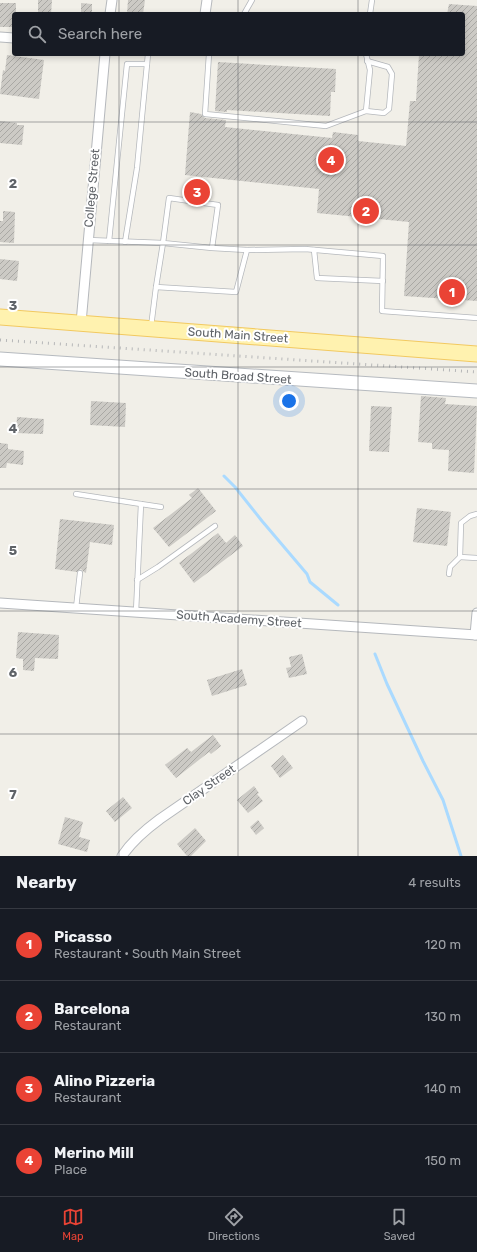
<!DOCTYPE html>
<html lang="en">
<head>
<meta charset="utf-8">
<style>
  :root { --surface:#171b24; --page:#20242c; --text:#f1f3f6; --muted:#9ea1a6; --line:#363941; --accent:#ea4335 }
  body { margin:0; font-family:Rubik,sans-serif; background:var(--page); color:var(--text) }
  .you { position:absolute; left:289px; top:401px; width:14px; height:14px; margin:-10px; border:3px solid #fff; border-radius:50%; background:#1a73e8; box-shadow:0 0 0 6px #1a73e833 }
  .badge { display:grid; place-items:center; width:26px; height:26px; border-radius:50%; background:var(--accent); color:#fff; font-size:13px; font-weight:700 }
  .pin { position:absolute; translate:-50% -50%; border:2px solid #fff; box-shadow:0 1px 4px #0006 }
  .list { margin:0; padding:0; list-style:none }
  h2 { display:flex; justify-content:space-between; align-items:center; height:52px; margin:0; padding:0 16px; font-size:17px }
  h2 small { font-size:13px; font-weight:400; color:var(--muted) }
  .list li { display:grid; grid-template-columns:26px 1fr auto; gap:12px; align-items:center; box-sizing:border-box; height:72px; padding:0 16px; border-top:1px solid var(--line) }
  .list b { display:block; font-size:15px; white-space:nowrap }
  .list p { margin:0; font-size:13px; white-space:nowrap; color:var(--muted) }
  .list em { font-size:13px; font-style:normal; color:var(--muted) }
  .icon { flex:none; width:22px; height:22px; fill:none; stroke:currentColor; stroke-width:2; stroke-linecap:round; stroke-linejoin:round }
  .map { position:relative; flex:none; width:477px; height:856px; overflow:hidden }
  .search { position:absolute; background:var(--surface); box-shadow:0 2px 6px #0003; left:12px; right:12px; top:12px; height:44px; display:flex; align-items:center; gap:10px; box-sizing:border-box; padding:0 14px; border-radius:4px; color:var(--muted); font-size:15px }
  .sheet { height:340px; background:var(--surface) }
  nav { display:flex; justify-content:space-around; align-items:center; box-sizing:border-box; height:56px; border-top:1px solid var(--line); background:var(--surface); font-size:11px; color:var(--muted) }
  nav a { display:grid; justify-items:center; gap:2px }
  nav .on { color:var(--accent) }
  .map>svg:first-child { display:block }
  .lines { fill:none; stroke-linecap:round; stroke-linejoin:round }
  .stream { stroke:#aadaff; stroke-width:3 }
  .building { fill:url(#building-hatch) }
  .lane-casing { stroke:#b5b8bc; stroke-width:6 }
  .street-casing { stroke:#b5b8bc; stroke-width:11 }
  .secondary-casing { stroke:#b6babf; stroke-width:15 }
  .primary-casing { stroke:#f2c960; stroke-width:17 }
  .lane { stroke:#fff; stroke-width:4.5 }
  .street { stroke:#fff; stroke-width:9 }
  .secondary { stroke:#fff; stroke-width:13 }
  .primary { stroke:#fff2af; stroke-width:15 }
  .rail { stroke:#b6b7b8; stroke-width:3; stroke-dasharray:1 5; stroke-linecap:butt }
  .grid { fill:none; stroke:#5f6368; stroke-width:1; stroke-opacity:0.55 }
  .labels { text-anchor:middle; stroke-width:4; stroke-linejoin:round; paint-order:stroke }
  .street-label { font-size:12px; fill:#5f6368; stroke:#fff }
  .grid-label { font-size:13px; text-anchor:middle; font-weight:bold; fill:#5f6368; stroke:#fff; stroke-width:4; stroke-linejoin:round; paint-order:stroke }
</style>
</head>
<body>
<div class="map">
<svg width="477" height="856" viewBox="0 0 477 856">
  <defs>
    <pattern id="building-hatch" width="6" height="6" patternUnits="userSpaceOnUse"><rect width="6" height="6" fill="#cccac5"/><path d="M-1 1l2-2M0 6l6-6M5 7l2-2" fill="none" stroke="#a9a8a4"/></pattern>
  </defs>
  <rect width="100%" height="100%" fill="#f1efe8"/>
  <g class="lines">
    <g class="stream">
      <path d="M224,476L235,487L262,521L307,574L310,582L338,605"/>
      <path d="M375,654L387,684L423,761L443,800L461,856"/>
    </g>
  </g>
  <g class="building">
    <path d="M38,0H52L51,14H38Z"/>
    <path d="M128,0H145L143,14H127Z"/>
    <path d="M0,3H16V14H14V27H0Z"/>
    <path d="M81,3L92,4V14H81Z"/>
    <path d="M449,4L477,6V301L404,296L409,222L317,213L319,189L185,175L190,112L201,114L205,118L226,120L225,127L332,138L333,132L358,135V141L406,146L410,101H416L419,54H463V14H447Z"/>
    <path d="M7,55L44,60L39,99L0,94L3,70L5,71Z"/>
    <path d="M218,62L336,69L335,92H331L330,116L227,110V112L215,111Z"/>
    <path d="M0,121L17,123V125H24L22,145L0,143Z"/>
    <path d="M3,211L15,212L14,243L0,242V221H3Z"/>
    <path d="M0,259L19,261L17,281L0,279Z"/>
    <path d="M421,396L446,398L445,404L477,406L474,473L448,471L449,450L432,449V443L418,442Z"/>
    <path d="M91,401L126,403L125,427L90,425Z"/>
    <path d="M371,406L392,407L389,452L369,451Z"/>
    <path d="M17,417L44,419L43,434L16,433Z"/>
    <path d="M0,443L8,444V449L24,451L23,465L7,463L6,468H0Z"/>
    <path d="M198,488L216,511L169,547L153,528L192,498L189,495Z"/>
    <path d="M417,508L451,512L447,546L413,542Z"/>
    <path d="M60,519L114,525L112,545L90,542L86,573L84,572L81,569L77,572L55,569Z"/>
    <path d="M218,533L226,543L235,535L243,546L194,583L179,563Z"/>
    <path d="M18,632L59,635L58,659L35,658L34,671L23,670V659L16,658Z"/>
    <path d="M302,654L307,674L289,678L286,668L291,667L289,657Z"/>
    <path d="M242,669L247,685L212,696L207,680Z"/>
    <path d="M213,735L221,746L211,754L209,752L176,778L165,765L187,748L191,752Z"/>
    <path d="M283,755L293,768L280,778L271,766Z"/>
    <path d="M254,786L259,793L257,794L263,801L248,813L237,800Z"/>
    <path d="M123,797L132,808L115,822L106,811Z"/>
    <path d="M65,817L83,822L79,837L90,840L87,852L58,844Z"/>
    <path d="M258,820L264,828L256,835L250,827Z"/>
    <path d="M195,828L206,841L191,856H187L177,844Z"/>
  </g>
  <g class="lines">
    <defs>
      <g id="lane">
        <path d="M244,14L252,0"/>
        <path d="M370,14L372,0"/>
        <path d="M209,54L205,114L326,126L366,111L370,70L366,54"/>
        <path d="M366,111L384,113L389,109L392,74L388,67L367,61"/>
        <path d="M88,240L163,243L156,287"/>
        <path d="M109,241L127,64H147"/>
        <path d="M125,242L137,168L148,54"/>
        <path d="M212,248L218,205L169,198L163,243L212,248L247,250"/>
        <path d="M314,250L317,278L383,281"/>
        <path d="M151,327L156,287L236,292L247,250L305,249L383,256L382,311L477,318"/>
        <path d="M76,494L141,504L136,612"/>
        <path d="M141,504L161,507"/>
        <path d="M477,514L470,516L461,523L460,557L477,558"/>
        <path d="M449,574L450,567L460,557"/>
        <path d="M137,580L158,567L215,526"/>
        <path d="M76,608L80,573"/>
      </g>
      <g id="street">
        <path d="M110,14L112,0"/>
        <path d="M205,14L207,0"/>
        <path d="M0,37L14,38"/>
        <path d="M81,323L105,54"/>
        <path d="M0,603L477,635"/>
        <path d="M475,635L477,613"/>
        <path d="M122,856C132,841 145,830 160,819L302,721"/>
      </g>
      <path id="secondary" d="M0,359L477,391"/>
      <path id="primary" d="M0,317L477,354"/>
    </defs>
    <use href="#lane" class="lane-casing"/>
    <use href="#street" class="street-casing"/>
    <use href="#secondary" class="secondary-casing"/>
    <use href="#primary" class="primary-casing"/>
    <use href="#lane" class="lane"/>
    <use href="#street" class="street"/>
    <use href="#secondary" class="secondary"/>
    <use href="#primary" class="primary"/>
    <path class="rail" d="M0,340L477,372"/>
  </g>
  <path class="grid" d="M119,0V14M238,0V14M358,0V14M119,54V856M238,54V856M358,54V856M0,122H477M0,245H477M0,367H477M0,489H477M0,611H477M0,734H477"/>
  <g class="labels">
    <g class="street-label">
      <text transform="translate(92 188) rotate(-85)" y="4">College Street</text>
      <text transform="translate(238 335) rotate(4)" y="4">South Main Street</text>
      <text transform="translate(238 376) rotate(4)" y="4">South Broad Street</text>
      <text transform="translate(239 619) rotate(4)" y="4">South Academy Street</text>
      <text transform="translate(209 785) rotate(-35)" y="4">Clay Street</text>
    </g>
  </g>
  <g class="grid-label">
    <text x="13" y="188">2</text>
    <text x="13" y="310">3</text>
    <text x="13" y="433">4</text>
    <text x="13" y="555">5</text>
    <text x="13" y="677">6</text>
    <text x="13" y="799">7</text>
  </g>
</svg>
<div class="you"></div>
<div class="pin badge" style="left:452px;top:292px">1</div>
<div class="pin badge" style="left:366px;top:211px">2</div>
<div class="pin badge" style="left:197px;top:192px">3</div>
<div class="pin badge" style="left:331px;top:160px">4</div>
<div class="search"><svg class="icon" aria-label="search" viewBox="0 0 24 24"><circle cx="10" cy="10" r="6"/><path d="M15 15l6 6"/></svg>Search here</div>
</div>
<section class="sheet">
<h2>Nearby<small>4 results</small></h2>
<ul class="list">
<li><span class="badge">1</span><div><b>Picasso</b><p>Restaurant · South Main Street</p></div><em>120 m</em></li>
<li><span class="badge">2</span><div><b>Barcelona</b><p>Restaurant</p></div><em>130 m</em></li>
<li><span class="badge">3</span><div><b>Alino Pizzeria</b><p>Restaurant</p></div><em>140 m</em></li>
<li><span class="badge">4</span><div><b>Merino Mill</b><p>Place</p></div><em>150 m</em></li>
</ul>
</section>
<nav>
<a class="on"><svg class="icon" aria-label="map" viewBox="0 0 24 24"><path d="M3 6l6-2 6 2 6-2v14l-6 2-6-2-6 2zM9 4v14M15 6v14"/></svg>Map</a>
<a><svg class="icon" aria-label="directions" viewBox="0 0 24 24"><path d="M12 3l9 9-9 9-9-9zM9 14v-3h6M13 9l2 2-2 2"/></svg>Directions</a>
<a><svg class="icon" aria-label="saved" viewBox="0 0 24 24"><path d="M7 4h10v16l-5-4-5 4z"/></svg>Saved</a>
</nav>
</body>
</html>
